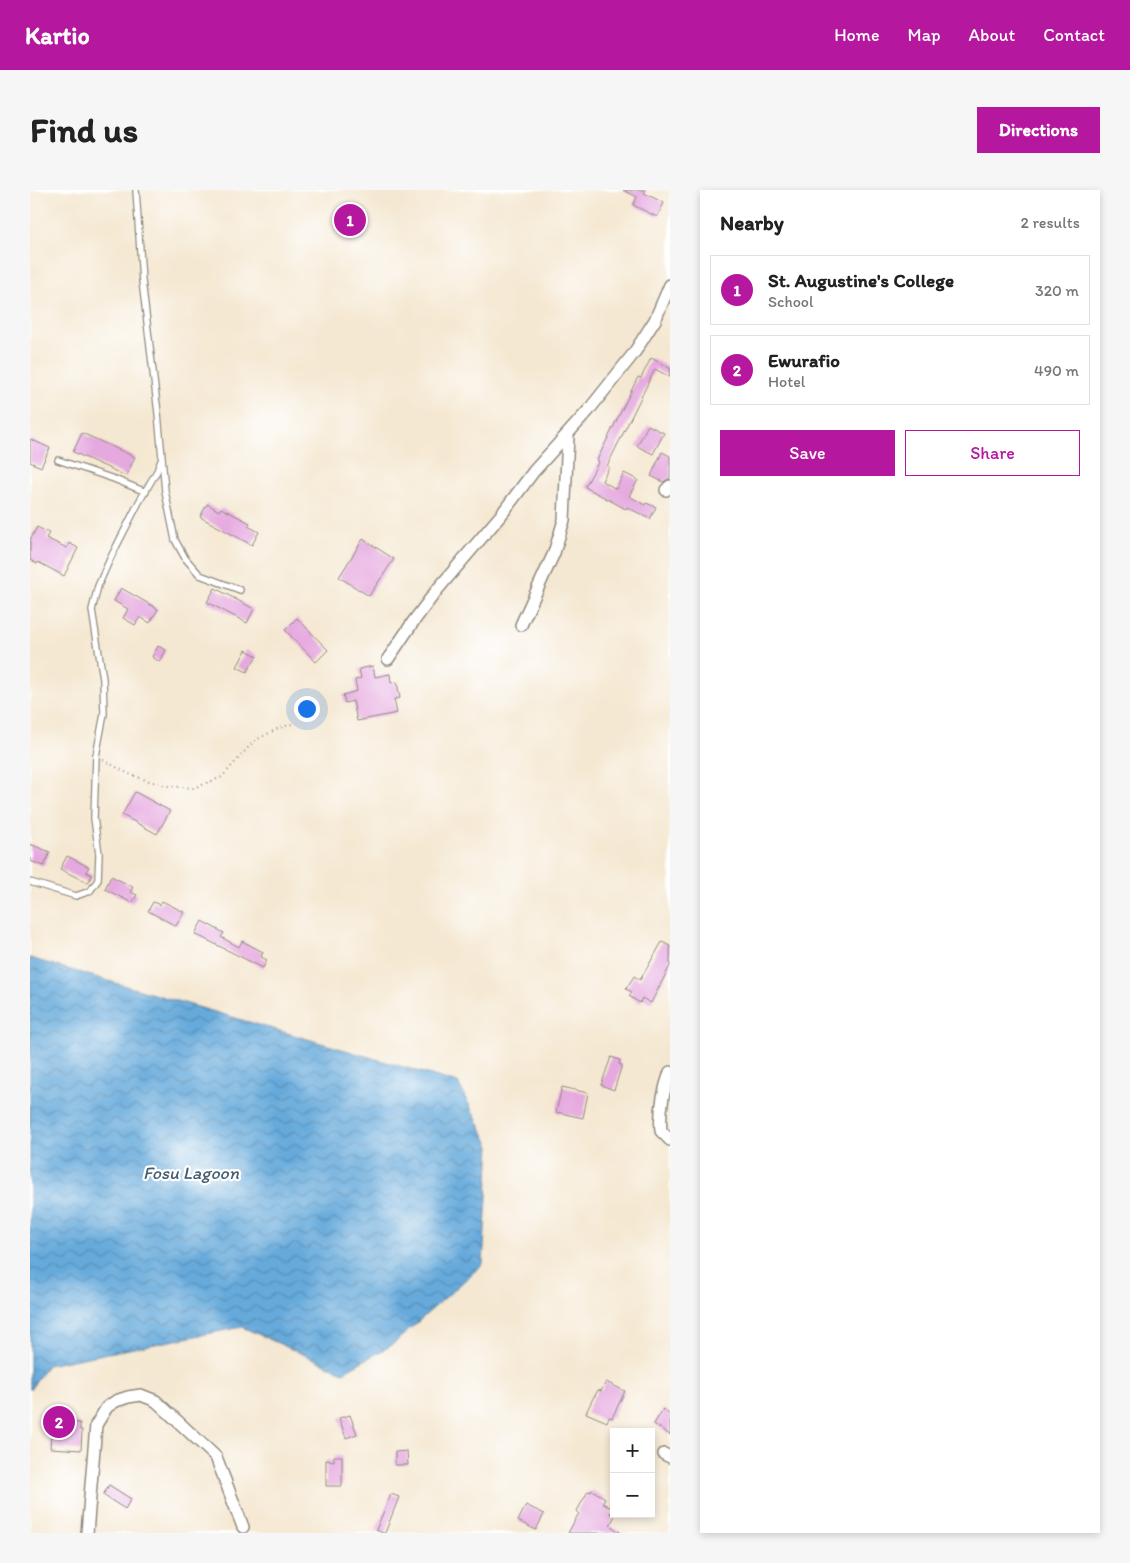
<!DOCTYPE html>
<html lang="en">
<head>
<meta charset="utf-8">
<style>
  :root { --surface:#fff; --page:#f6f6f6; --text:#222; --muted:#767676; --line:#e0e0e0; --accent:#b5179e }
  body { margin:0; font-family:Itim,sans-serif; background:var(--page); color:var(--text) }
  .controls { position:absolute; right:15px; bottom:15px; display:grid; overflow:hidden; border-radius:0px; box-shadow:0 2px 8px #0003 }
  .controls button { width:45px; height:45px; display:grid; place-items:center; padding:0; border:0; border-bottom:1px solid var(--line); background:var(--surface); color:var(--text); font:25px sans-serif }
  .you { position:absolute; left:276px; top:518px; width:18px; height:18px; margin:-12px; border:4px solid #fff; border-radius:50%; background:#1a73e8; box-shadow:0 0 0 8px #1a73e833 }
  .badge { display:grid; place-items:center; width:32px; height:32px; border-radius:50%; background:var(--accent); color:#fff; font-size:16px; font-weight:700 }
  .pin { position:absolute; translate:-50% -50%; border:2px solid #fff; box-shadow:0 1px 5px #0006 }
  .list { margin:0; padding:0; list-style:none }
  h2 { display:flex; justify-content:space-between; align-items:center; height:65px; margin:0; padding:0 20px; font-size:21px }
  h2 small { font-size:16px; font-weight:400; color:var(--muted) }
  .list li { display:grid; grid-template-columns:32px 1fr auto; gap:15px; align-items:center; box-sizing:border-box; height:70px; margin:0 10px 10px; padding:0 10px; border:1px solid var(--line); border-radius:0px }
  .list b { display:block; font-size:19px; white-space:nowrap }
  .list p { margin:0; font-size:16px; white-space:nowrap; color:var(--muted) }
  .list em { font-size:16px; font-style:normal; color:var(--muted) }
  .actions { display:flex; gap:10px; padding:15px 20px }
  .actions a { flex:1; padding:11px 0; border:1px solid var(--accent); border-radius:0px; text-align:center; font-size:18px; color:var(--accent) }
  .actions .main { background:var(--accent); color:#fff }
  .map { position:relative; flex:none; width:640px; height:1343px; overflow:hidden; border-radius:0px }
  header { display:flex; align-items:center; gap:30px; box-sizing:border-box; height:70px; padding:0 25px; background:var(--accent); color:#fff }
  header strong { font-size:24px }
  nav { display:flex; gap:28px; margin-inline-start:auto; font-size:18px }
  .intro { display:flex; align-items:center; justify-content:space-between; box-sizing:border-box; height:120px; padding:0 30px }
  h1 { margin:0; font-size:35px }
  .button { padding:12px 22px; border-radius:0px; background:var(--accent); color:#fff; font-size:18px; font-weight:700 }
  main { display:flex; gap:30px; padding:0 30px }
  aside { flex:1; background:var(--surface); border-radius:0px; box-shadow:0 2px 8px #0003 }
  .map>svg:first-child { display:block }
  .water { fill:url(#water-waves); stroke:#486a83 }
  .building { fill:#e5a8df }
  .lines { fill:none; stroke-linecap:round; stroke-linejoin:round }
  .service-casing { stroke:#908a7e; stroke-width:8 }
  .minor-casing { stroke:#908a7e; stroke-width:14 }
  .path { stroke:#908a7e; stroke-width:2; stroke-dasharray:1 4; stroke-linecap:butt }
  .service { stroke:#fff; stroke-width:5.5 }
  .minor { stroke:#fff; stroke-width:11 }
  .labels { text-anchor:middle; stroke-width:4.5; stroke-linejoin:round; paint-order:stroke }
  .water-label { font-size:18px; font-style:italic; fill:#435e71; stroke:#fff }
</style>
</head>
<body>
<header>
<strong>Kartio</strong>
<nav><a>Home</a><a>Map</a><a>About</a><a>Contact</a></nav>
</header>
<div class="intro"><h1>Find us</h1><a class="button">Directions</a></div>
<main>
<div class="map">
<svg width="640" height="1343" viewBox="0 0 640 1343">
  <defs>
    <pattern id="water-waves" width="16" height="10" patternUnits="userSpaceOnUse" patternTransform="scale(1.25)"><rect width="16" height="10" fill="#66aadb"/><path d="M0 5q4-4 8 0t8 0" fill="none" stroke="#548bb2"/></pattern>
  </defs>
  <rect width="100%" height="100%" fill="#fff"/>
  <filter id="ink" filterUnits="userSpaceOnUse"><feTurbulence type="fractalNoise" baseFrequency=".02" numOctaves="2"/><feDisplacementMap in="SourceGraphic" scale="10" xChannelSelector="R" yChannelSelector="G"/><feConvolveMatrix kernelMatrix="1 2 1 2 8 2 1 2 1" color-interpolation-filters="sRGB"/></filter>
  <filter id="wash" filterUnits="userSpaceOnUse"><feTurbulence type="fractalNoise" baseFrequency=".0096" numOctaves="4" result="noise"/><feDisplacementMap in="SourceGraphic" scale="20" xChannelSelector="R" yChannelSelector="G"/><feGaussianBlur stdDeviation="1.12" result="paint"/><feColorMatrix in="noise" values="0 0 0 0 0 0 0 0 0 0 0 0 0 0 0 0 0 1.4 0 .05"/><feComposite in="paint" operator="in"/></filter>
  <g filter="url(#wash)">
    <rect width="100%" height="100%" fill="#f5e8d2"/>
    <path class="water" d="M0,768L428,893L460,956L453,1074L362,1155L313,1182L212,1137L17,1175L0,1200Z"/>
    <g id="blocks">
      <g class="building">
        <path d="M593,0H616L614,3L634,13L627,27L603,15L607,7Z"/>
        <path d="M621,168L640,178V187L625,179L577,276L579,277L572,291L586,299L594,283L608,290L599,306L615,315L616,313L626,317L620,329L597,317L596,319L555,297L569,271L567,270L608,187L611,188Z"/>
        <path d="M618,235L634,243L623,264L607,256Z"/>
        <path d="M52,243L105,267L96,286L43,262Z"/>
        <path d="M0,249L20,258L11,277L0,272Z"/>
        <path d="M632,262L640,266V288L633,292L621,286Z"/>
        <path d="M177,314L189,321L191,318L220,333L218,336L229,342L222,355L170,327Z"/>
        <path d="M7,337L19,343L16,348L37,358L39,353L48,358L34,386L8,372L7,374L0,370V350Z"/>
        <path d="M333,349L364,369L339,406L309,387Z"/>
        <path d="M91,398L128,419L120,433L110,427L105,435L93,428L98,419L84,411Z"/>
        <path d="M185,398L224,419L217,433L177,412Z"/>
        <path d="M267,428L298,460L286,472L255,440Z"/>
        <path d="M128,456L136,460L130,472L122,467Z"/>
        <path d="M216,460L227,466L217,482L207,477Z"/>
        <path d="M343,476L345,487L360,484L361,493L367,492L370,508L364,509L367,523L327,531L323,511L315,513L313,505L327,501L325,490L331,488L329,479Z"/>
        <path d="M105,602L140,621L127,644L92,625Z"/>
        <path d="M0,654L20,662L14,676L0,671Z"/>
        <path d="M37,666L59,677L56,682L62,685L58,693L30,679Z"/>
        <path d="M81,686L103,697L100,702L107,705L102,713L75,699Z"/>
        <path d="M132,711L154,722L146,736L118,721L123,712L130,715Z"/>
        <path d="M172,731L194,743L191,747L209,757L212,751L233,762L231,767L237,770L233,778L165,744Z"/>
        <path d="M632,752L640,756V776L621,813L612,808L610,813L599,806L602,802L596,799L604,786L610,790Z"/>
        <path d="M581,867L590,870L589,874L592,875L584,900L571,895Z"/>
        <path d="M532,897L558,903L553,928L526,922Z"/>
        <path d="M576,1192L595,1201L582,1228L579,1227L577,1232L556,1223L564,1206H565L568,1200L571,1201Z"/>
        <path d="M633,1219L640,1225V1245L624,1234Z"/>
        <path d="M320,1225L327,1244L316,1248L309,1228Z"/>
        <path d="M22,1232L50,1233V1240H52L51,1260L20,1258Z"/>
        <path d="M377,1261L378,1275H365V1262Z"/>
        <path d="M304,1266H312V1296H296V1270L304,1271Z"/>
        <path d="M79,1295L101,1309L95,1319L73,1305Z"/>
        <path d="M562,1300L575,1308L572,1313L583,1319L580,1324H586L580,1335L591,1343H538L549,1323L547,1321L558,1301L561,1302Z"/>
        <path d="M361,1304L369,1307L355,1343H353L346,1340Z"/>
        <path d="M496,1315L514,1324L506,1340L488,1331Z"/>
      </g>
    </g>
  </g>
  <g filter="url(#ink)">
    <use href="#blocks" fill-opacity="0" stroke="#908a7e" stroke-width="1"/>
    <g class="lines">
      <defs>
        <g id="service">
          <path d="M106,0L112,91L128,223L135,301L145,350L155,368L170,385L210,400"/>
          <path d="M28,270L84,289L116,302"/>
          <path d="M0,692L46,706L60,701L68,690L69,664L64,628L66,566L74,524L73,489L62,420L68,396L80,369L109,312L127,281L132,268"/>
        </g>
        <g id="minor">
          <path d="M636,300L640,296"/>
          <path d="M491,435L524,363L534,330L538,246"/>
          <path d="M358,469L383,432L407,400L471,325L504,281L558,221L604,163L625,130L640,95"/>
          <path d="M640,882C633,902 629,921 631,941L640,950"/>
          <path d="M634,1264L640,1267"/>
          <path d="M57,1343L66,1235L77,1217L86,1211L98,1207L111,1205L126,1211L186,1267L213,1337"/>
        </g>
      </defs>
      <use href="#service" class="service-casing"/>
      <use href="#minor" class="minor-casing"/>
      <path class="path" d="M73,570L99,584L119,591L138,596L164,598L192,587L224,551L247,539L265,533"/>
      <use href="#service" class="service"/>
      <use href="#minor" class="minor"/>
    </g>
  </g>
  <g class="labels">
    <g class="water-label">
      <text x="161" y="989">Fosu Lagoon</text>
    </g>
  </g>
</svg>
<div class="controls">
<button>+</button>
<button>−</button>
</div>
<div class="you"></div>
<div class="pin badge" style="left:320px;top:30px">1</div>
<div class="pin badge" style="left:29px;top:1232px">2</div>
</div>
<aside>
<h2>Nearby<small>2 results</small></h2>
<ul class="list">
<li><span class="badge">1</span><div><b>St. Augustine's College</b><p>School</p></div><em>320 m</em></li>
<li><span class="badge">2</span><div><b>Ewurafio</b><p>Hotel</p></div><em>490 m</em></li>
</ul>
<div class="actions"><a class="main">Save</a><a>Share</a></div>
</aside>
</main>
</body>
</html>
